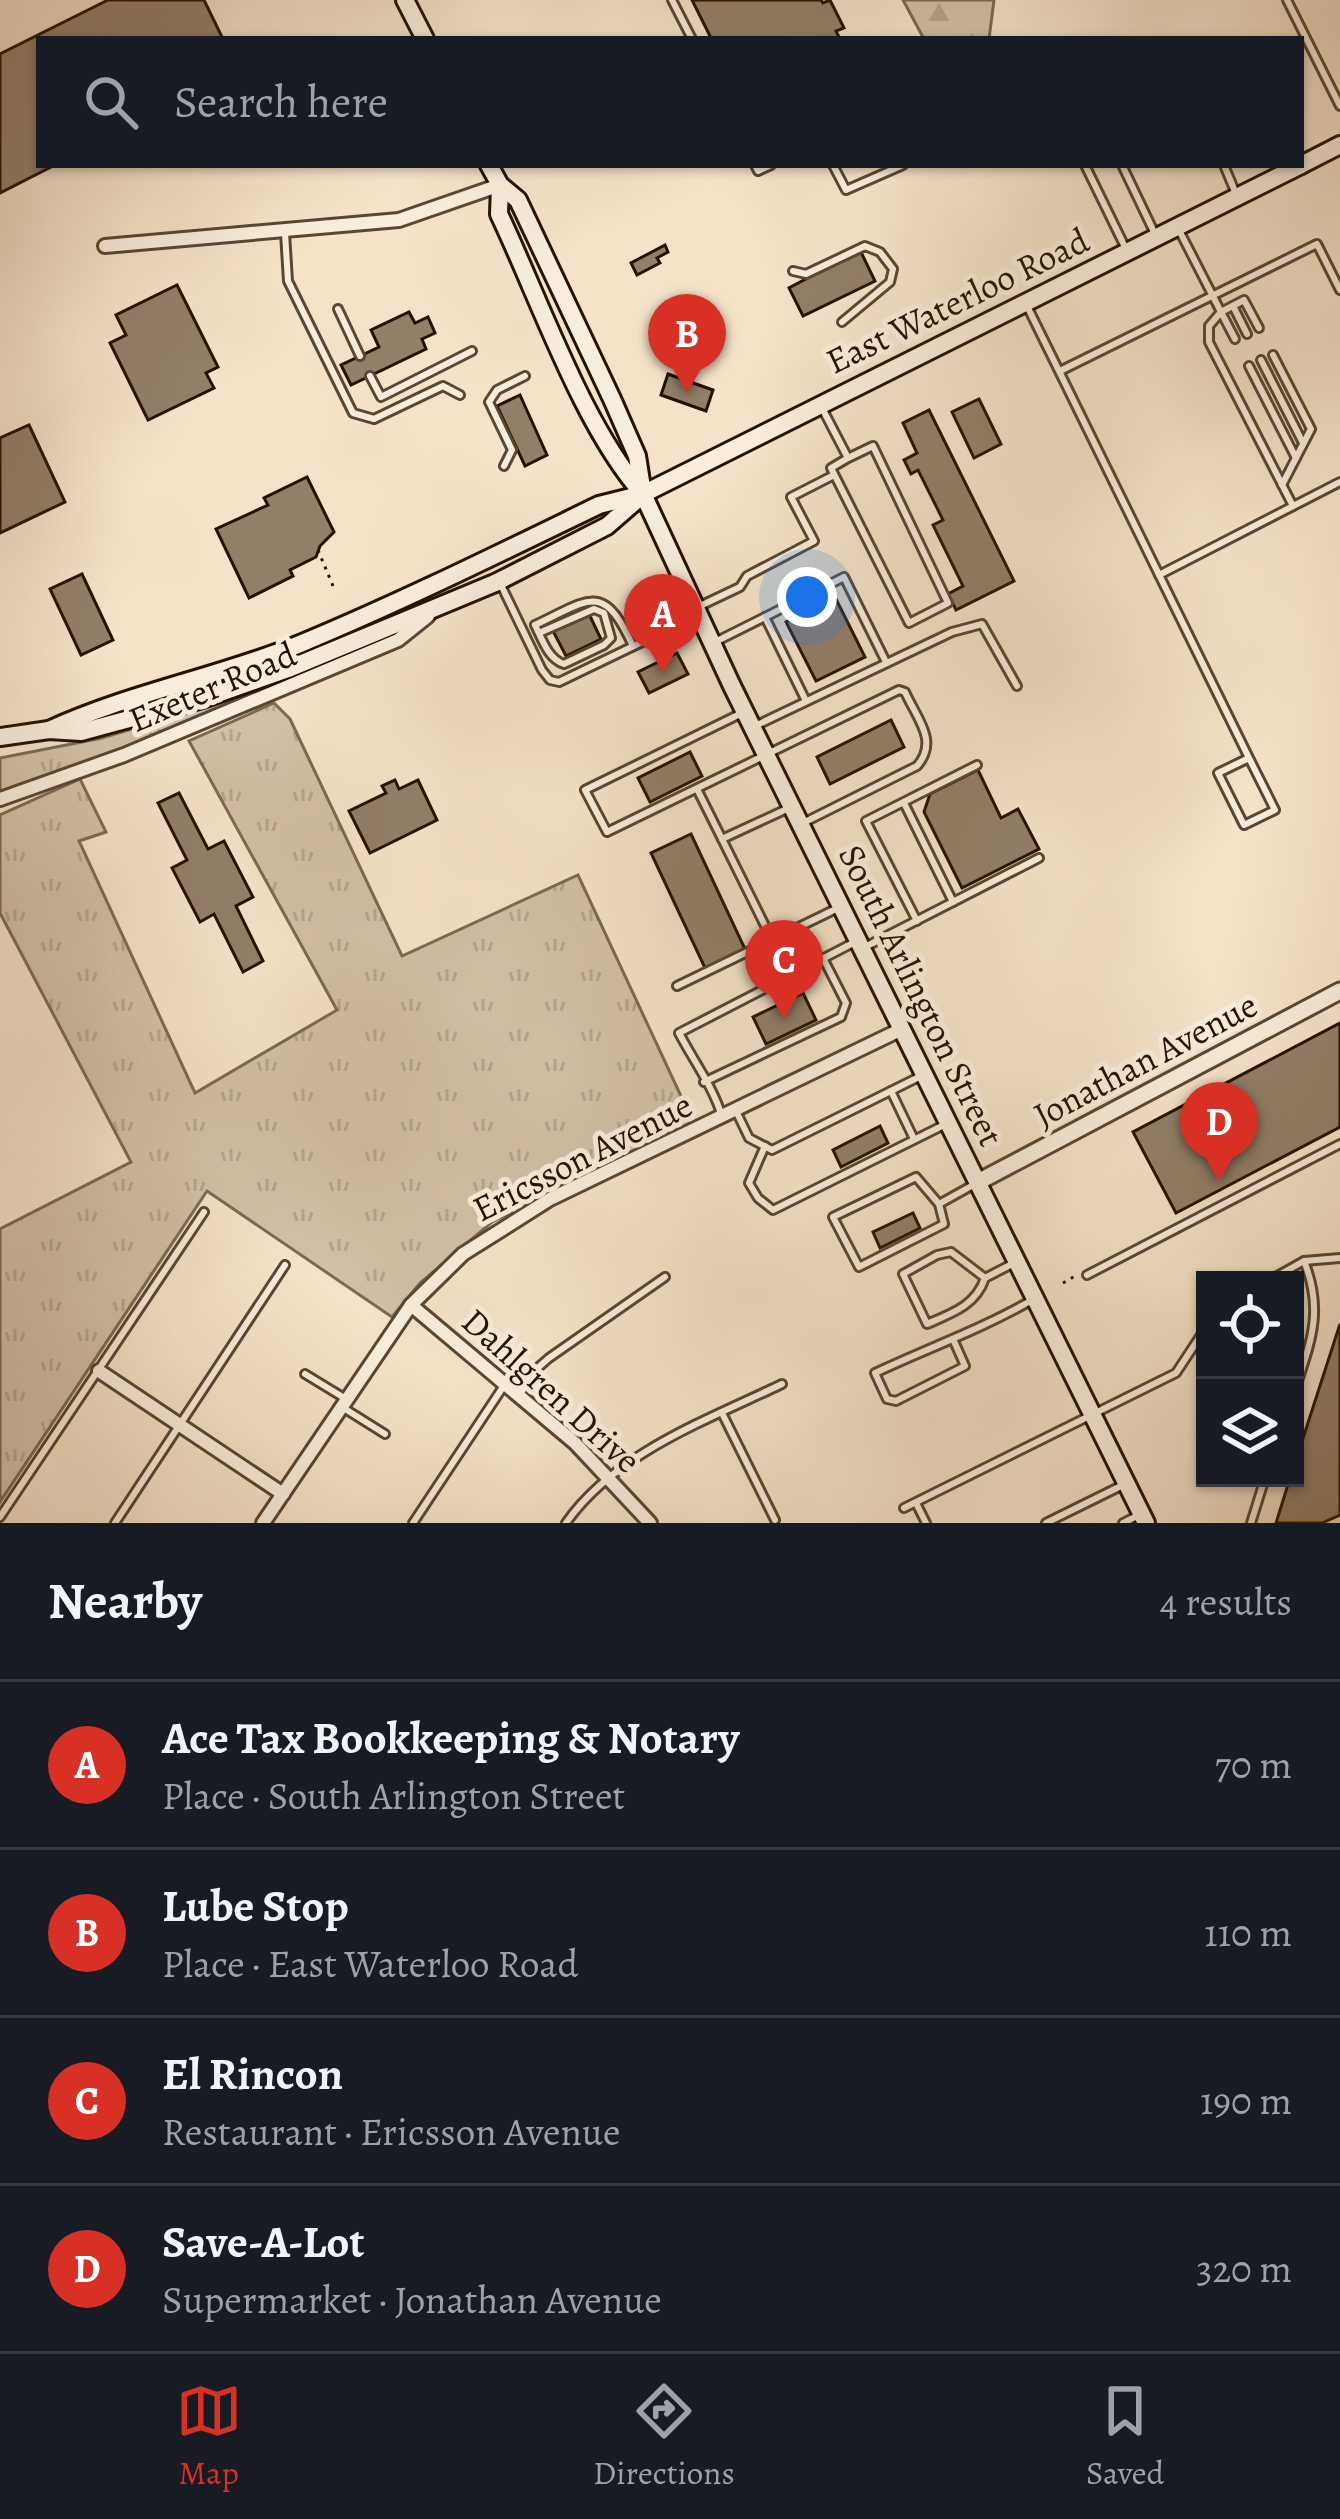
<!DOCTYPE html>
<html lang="en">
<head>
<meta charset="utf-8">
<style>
  :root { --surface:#171b24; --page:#20242c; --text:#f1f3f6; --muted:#9ea1a6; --line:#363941; --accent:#d93025 }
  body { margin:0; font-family:Alegreya,serif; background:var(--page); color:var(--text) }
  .controls { position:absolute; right:36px; bottom:36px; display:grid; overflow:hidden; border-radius:0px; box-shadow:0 3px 9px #0004 }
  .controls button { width:108px; height:108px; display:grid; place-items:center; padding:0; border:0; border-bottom:3px solid var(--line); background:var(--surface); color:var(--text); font:60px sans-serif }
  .you { position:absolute; left:807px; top:597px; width:42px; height:42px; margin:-30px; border:9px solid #fff; border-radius:50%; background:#1a73e8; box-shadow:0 0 0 18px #1a73e833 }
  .badge { display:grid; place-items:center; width:78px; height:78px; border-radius:50%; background:var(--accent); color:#fff; font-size:39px; font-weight:700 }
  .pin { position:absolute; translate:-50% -99px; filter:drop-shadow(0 3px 6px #0008) }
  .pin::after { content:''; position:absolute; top:63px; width:42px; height:36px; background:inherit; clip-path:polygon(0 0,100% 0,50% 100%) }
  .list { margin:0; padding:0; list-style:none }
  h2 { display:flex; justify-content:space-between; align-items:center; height:156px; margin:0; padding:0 48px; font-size:51px }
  h2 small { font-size:39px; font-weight:400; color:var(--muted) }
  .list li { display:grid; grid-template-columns:78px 1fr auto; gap:36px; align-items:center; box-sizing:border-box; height:168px; padding:0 48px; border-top:3px solid var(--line) }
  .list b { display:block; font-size:45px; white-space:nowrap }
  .list p { margin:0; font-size:39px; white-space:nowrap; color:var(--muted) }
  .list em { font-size:39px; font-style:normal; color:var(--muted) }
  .icon { flex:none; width:66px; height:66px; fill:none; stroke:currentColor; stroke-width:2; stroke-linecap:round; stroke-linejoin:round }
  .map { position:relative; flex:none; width:1340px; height:1523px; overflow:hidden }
  .search { position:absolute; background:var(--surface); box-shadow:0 3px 9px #0004; left:36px; right:36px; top:36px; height:132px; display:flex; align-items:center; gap:30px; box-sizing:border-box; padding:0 42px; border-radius:0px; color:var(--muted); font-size:45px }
  .sheet { height:828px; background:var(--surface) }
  nav { display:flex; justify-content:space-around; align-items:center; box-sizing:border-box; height:168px; border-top:3px solid var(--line); background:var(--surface); font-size:33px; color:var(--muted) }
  nav a { display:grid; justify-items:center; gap:6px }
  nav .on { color:var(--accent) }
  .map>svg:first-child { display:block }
  .grass { fill:url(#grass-tufts); stroke:#7b6a54; stroke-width:3 }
  .forest { fill:url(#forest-firs); stroke:#7b6a54; stroke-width:3 }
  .building { fill:#917f69; stroke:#251300; stroke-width:3 }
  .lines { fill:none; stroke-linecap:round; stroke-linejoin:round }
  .service-casing { stroke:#594732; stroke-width:12 }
  .minor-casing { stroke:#594732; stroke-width:18 }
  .tertiary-casing { stroke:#594732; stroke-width:21 }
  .secondary-casing { stroke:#251300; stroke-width:22 }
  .path { stroke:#251300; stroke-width:3; stroke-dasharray:3 6; stroke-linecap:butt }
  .service { stroke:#f8eddc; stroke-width:6 }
  .minor { stroke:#f8eddc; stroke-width:12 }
  .tertiary { stroke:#f8eddc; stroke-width:15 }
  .secondary { stroke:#f8eddc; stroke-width:16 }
  .labels { text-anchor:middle; stroke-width:10; stroke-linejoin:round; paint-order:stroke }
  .street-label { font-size:36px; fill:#251300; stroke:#f8eddc }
</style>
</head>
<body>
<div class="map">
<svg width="1340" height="1523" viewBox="0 0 1340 1523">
  <defs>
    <pattern id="grass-tufts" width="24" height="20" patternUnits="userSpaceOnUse" patternTransform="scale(3)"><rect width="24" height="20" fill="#d1c0a7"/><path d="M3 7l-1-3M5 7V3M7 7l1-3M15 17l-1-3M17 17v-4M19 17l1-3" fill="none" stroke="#b3a48e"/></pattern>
    <pattern id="forest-firs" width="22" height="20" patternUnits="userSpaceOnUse" patternTransform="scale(3)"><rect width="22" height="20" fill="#d1c0a7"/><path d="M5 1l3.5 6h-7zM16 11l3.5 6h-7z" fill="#b3a48e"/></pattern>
  </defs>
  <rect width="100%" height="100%" fill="#f4e3c9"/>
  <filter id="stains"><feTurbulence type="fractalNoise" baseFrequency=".00167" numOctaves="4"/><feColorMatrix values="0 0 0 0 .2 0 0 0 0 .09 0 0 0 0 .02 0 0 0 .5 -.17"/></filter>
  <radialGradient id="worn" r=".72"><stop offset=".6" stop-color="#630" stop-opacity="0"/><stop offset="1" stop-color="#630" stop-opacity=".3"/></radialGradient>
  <g class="grass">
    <path d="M277,685L125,749L0,795V758L102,738Z"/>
    <path d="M274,703L290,719L402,956L578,875L687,1109L689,1124L492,1222L420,1283L392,1317L207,1191L0,1502V1229L131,1162L0,913V815L80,779L106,832L79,841L195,1093L337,1010L189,741Z"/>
  </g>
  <path class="forest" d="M903,0H994L989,39H924Z"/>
  <g class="building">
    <path d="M108,0H204L223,39H39V165H55L0,193V54Z"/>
    <path d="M692,0H821L823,3L830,0L844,28L836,31L840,39H705L710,36Z"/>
    <path d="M665,245L668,252L657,258L660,263L637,275L631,263Z"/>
    <path d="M860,250L875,281L803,316L789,288Z"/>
    <path d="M177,285L218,367L206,373L214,388L148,420L110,343L126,335L116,315Z"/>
    <path d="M409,312L415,323L428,317L435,333L422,339L426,349L351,385L341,365L379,347L371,330Z"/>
    <path d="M668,374L713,390L706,411L661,395Z"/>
    <path d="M520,395L547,455L525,466L497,406Z"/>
    <path d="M979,399L1001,444L974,458L952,412Z"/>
    <path d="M929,410L1014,581L956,610L948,594L963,586L933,525L943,520L918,470L911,474L904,460L917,453L903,423Z"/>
    <path d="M29,425L65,502L0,533V438Z"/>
    <path d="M307,477L334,532L320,546L316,557L290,570L293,576L249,598L216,529L268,505L264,498Z"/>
    <path d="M82,574L113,640L81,655L50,589Z"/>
    <path d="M835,597L865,657L816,681L786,622Z"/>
    <path d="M589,614L601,639L566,656L553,631Z"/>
    <path d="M677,653L688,674L649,693L638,672Z"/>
    <path d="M891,720L904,747L830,784L817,757Z"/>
    <path d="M690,752L702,776L650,802L638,778Z"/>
    <path d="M978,770L1001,818L1018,809L1039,849L962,888L924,812L930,794Z"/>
    <path d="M395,780L399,789L418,780L437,820L370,853L349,811L386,793L382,786Z"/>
    <path d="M179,793L208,849L224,841L253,897L236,906L263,961L243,972L214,914L200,922L172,868L187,860L158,803Z"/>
    <path d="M691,834L745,949L705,968L651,853Z"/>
    <path d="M803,993L816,1020L766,1044L753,1017Z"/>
    <path d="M1340,1023V1127L1176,1213L1133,1132Z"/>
    <path d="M880,1126L888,1143L841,1167L833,1150Z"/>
    <path d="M913,1213L920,1228L880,1248L873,1232Z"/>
    <path d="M1340,1324V1515L1322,1523H1276L1290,1478H1295V1463Z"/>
  </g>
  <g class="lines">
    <defs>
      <g id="service">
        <path d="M672,0L692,39"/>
        <path d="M1287,0L1340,106"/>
        <path d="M755,165L758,171L771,165"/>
        <path d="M833,165L846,190L903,165"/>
        <path d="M1085,165L1126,249"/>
        <path d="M1122,165L1155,234"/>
        <path d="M1224,165L1236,194"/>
        <path d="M1179,230L1221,312L1209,326V342L1293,506"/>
        <path d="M285,233L288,281L353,413L374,419L443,386L460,395"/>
        <path d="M793,271L806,274L865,246L880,252L893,269L890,282L842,322"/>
        <path d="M1027,306L1059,371L1249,758L1275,810L1244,825L1218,773L1249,758"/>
        <path d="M1233,306L1247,334"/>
        <path d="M338,309L360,356"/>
        <path d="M1235,339L1221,312L1244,300L1259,328"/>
        <path d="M1273,355L1311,429L1282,485"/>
        <path d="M1261,360L1303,443"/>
        <path d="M1249,366L1296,458"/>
        <path d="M1060,371L1317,244L1340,290"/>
        <path d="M370,376L381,397L472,351"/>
        <path d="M822,408L848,458L873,446L948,603L909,623L831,468L848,458"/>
        <path d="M504,466L512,450L489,402L497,390L525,376"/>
        <path d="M1159,575L1340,482"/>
        <path d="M501,585L542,670L550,680L559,682L696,616"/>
        <path d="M700,606L740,587L747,576L814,541L791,497L834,475"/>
        <path d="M765,617L844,577L886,662"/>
        <path d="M535,625C542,639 548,659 564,664L604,645L611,638L604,613L594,609L539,633"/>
        <path d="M535,625C590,599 603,581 633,646"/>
        <path d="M713,643L765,617L806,701"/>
        <path d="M742,713L585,790L607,832L899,690L905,692C917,719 939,741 917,766L805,822"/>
        <path d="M755,726L952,632L982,624L1017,686"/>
        <path d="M697,789L722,839"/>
        <path d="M904,803L953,902"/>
        <path d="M917,921L866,821L977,765"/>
        <path d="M772,940L722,839L789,808"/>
        <path d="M865,947L1039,858"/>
        <path d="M677,986L838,908"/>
        <path d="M704,1082L841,1017L846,1003L823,958"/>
        <path d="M891,1091L914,1139"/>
        <path d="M736,1111L749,1138L772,1150L923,1075"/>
        <path d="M722,1117C714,1088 693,1060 679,1033L855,942"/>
        <path d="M765,1146L749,1183L758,1198L773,1210L948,1123"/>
        <path d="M916,1177L939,1204L944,1224L859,1267L833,1217Z"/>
        <path d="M939,1204L975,1184"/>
        <path d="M1087,1275L1340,1144"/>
        <path d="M985,1278L951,1252L937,1255L903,1274L927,1324C953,1313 976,1305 985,1278L1014,1263"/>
        <path d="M1270,1280L1304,1261L1340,1258"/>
        <path d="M953,1339L965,1366L896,1401L887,1399L875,1373C928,1348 982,1329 1032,1300"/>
        <path d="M305,1374L346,1399"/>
        <path d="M1295,1390C1311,1341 1324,1311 1304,1261"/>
        <path d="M521,1393L534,1371L549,1358L665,1277"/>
        <path d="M342,1407L385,1434"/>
        <path d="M722,1413L775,1520"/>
        <path d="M916,1503L926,1523"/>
        <path d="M904,1508L1176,1373L1205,1329"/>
        <path d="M0,1517L204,1212"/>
        <path d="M115,1523L285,1265"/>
        <path d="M413,1523L505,1384"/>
        <path d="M566,1523C615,1453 707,1420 782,1384"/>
        <path d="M1046,1523L1123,1485"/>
        <path d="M1123,1523L1141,1514"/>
        <path d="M1251,1523L1265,1478"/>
      </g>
      <g id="minor">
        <path d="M105,246L399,220L500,185"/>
        <path d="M0,799L124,755L398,640L428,616"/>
        <path d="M411,1305L575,1443L650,1523"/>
        <path d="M99,1371L283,1494"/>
        <path d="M263,1523L411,1305L463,1254L550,1199L902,1029"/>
      </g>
      <path id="tertiary" d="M978,1182L1340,991"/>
      <g id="secondary">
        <path d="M405,0L425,39"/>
        <path d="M489,165L500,185L518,200L612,399L637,456L643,494L732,686L1146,1523"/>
        <path d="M1301,165L1340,145"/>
        <path d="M500,185L499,214C539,298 583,427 643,494"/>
        <path d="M49,730C129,693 218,677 300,644C401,602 500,553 599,505L643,494L1301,165"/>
        <path d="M0,737L49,730L81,732L203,699L288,669L495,583L607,526L638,499"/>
      </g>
    </defs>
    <use href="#service" class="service-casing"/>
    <use href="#minor" class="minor-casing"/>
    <use href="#tertiary" class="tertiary-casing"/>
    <use href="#secondary" class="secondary-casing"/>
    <g class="path">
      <path d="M318,550L333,586"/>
      <path d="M1063,1283L1077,1275"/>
    </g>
    <use href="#service" class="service"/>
    <use href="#minor" class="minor"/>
    <use href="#tertiary" class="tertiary"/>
    <use href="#secondary" class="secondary"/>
  </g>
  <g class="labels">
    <g class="street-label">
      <text transform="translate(957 300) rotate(-26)" y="13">East Waterloo Road</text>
      <text transform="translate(212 686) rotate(-23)" y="13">Exeter Road</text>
      <text transform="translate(922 995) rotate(64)" y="13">South Arlington Street</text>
      <text transform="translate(1145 1059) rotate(-28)" y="13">Jonathan Avenue</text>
      <text transform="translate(582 1156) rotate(-27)" y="13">Ericsson Avenue</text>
      <text transform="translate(552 1390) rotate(42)" y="13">Dahlgren Drive</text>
    </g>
  </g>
  <rect width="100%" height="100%" filter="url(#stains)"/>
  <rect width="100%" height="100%" fill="url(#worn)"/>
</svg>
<div class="controls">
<button><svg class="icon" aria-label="locate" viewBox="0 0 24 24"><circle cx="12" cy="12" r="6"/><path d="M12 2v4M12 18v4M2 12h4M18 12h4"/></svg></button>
<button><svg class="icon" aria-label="layers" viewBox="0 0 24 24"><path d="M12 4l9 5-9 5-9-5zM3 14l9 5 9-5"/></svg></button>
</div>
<div class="you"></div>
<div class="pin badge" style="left:663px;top:673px">A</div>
<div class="pin badge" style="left:687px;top:393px">B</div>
<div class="pin badge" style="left:784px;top:1019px">C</div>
<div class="pin badge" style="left:1219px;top:1181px">D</div>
<div class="search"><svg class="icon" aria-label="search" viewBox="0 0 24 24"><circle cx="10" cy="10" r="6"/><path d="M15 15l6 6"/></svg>Search here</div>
</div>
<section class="sheet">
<h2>Nearby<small>4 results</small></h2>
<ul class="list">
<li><span class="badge">A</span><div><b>Ace Tax Bookkeeping &amp; Notary</b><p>Place · South Arlington Street</p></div><em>70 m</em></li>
<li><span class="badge">B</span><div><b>Lube Stop</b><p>Place · East Waterloo Road</p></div><em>110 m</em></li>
<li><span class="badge">C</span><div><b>El Rincon</b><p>Restaurant · Ericsson Avenue</p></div><em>190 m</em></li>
<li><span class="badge">D</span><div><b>Save-A-Lot</b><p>Supermarket · Jonathan Avenue</p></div><em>320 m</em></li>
</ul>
</section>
<nav>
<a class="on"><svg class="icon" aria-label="map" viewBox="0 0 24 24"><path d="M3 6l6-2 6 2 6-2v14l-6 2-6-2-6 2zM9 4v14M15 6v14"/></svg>Map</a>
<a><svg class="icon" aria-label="directions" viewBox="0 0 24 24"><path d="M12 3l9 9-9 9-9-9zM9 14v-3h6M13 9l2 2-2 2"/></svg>Directions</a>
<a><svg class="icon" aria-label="saved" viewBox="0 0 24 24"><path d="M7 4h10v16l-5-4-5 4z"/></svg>Saved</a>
</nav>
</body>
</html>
